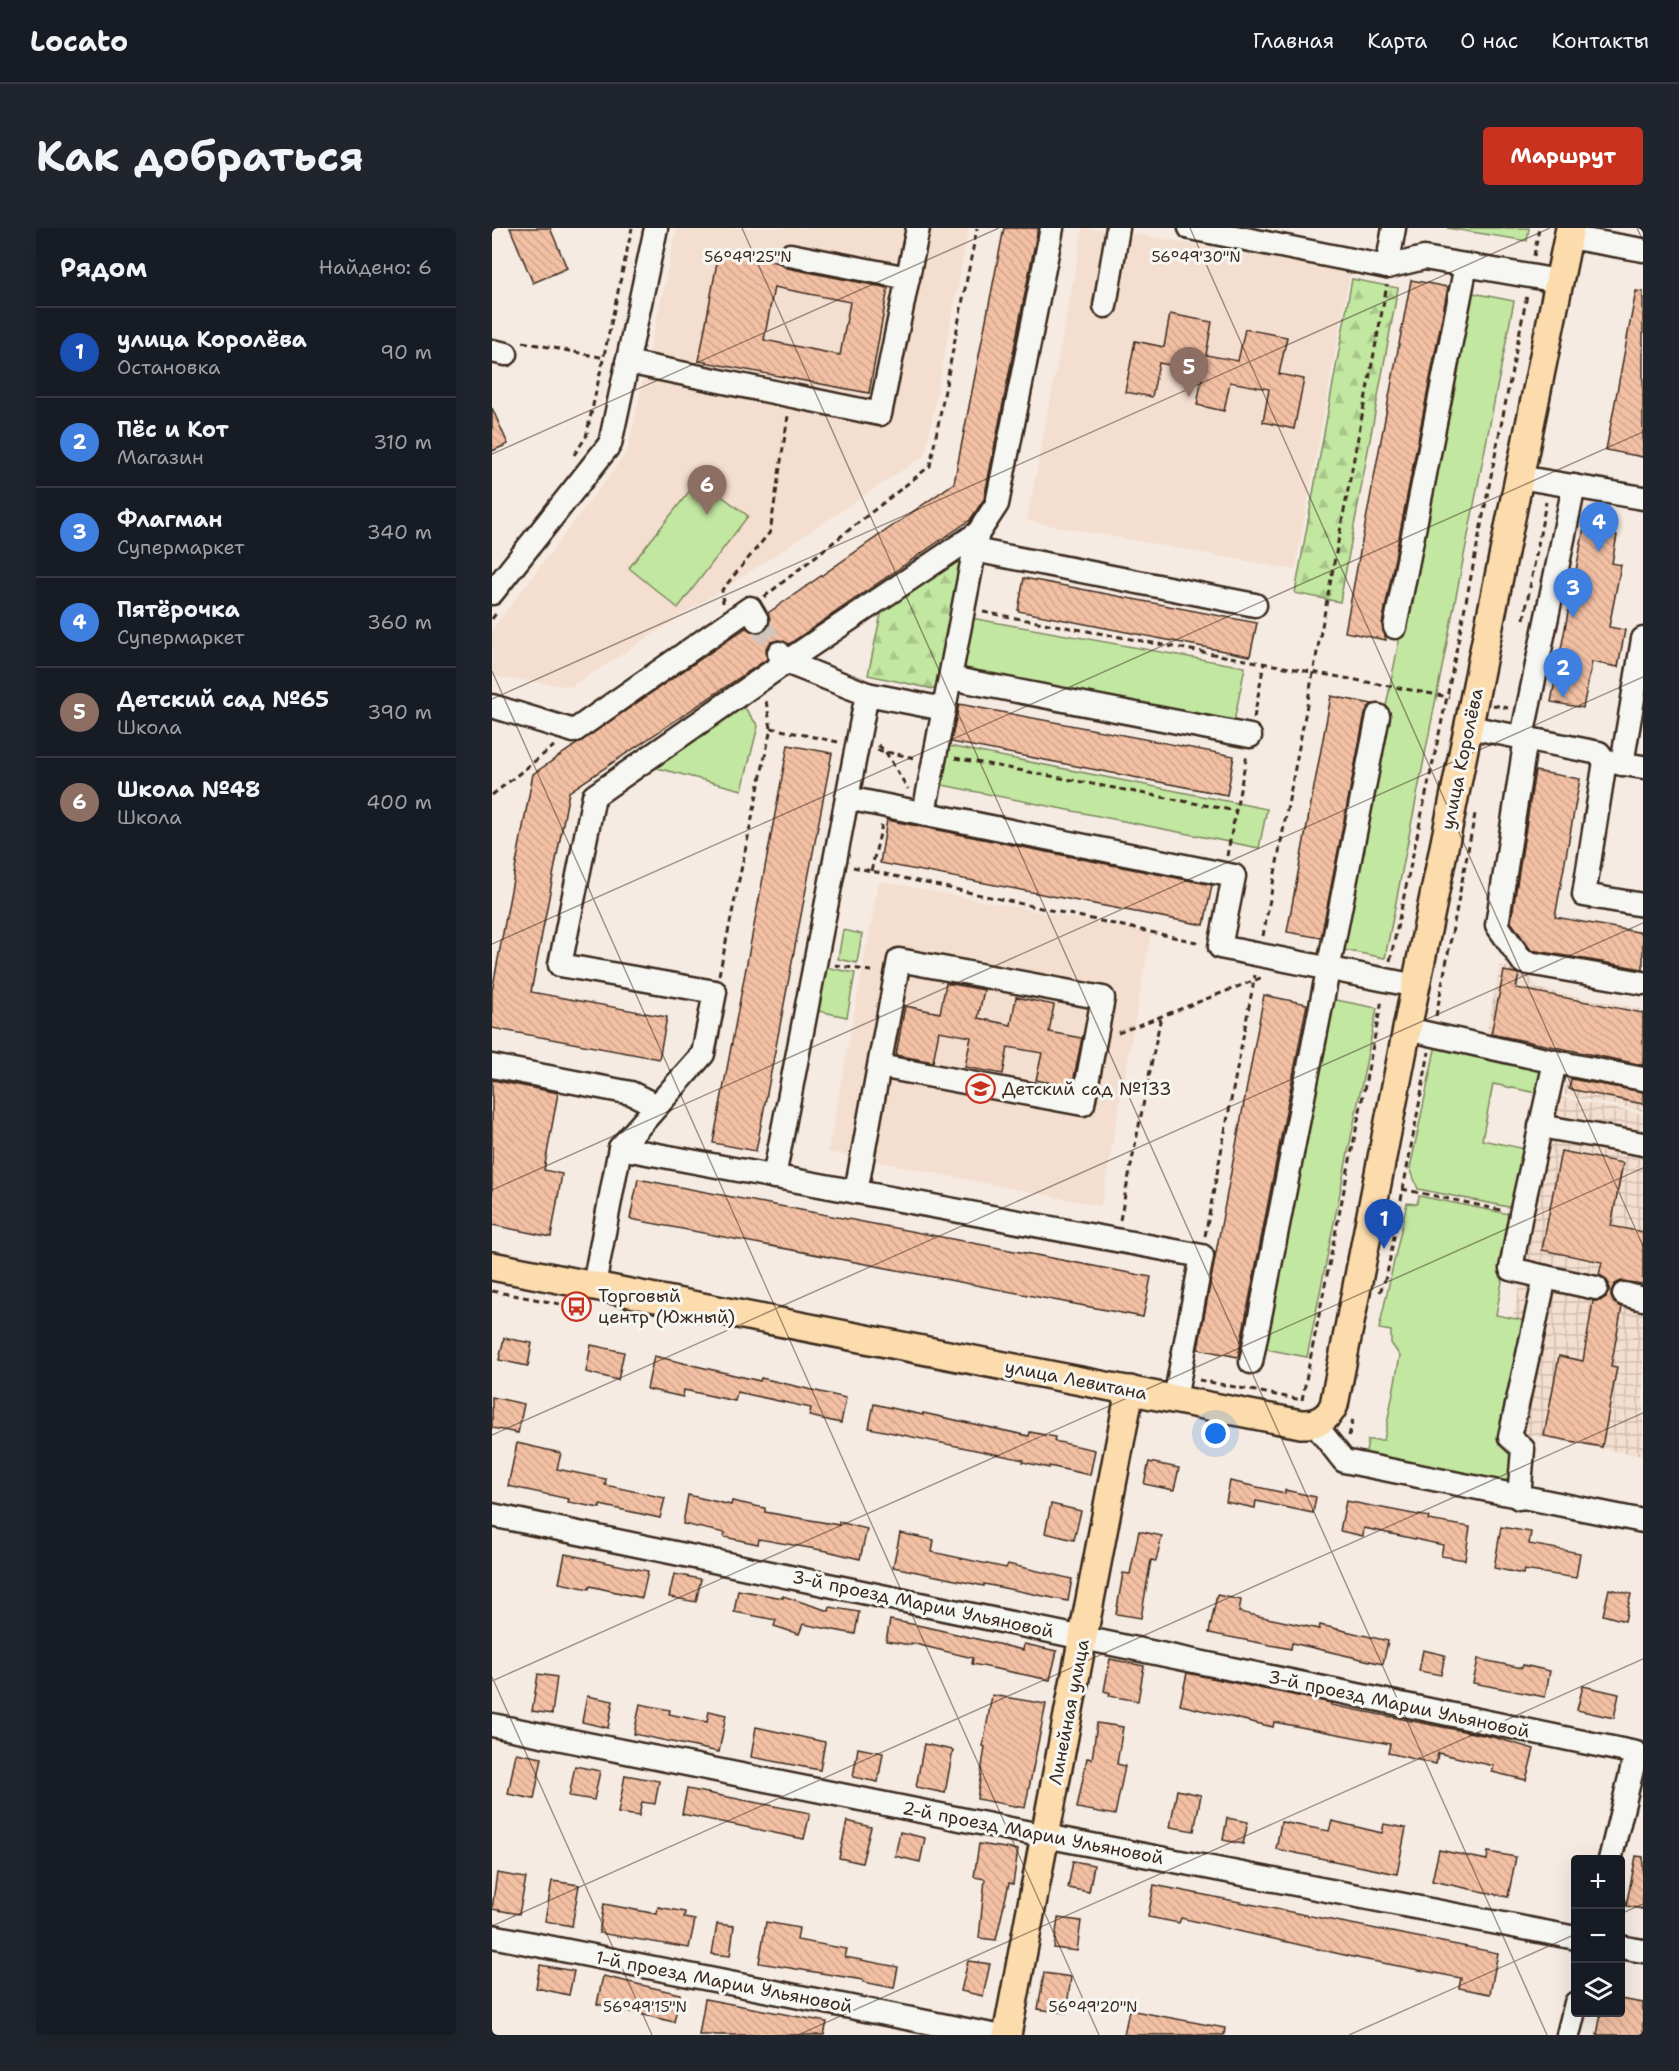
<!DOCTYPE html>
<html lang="ru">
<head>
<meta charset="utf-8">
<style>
  :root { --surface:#171b24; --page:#20242c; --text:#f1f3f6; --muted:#9ea1a6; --line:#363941; --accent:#c8321e }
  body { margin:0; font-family:"Shantell Sans",sans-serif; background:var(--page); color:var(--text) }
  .controls { position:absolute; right:18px; bottom:18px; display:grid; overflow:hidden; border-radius:6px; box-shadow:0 6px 24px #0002 }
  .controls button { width:54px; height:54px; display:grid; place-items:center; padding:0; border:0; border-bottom:2px solid var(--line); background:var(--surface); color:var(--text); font:30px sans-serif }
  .you { position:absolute; left:724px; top:1206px; width:21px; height:21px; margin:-15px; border:4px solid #fff; border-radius:50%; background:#1a73e8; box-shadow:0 0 0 9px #1a73e833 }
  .badge { display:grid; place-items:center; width:39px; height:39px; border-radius:50%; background:var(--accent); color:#fff; font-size:20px; font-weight:700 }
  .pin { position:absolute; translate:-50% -50px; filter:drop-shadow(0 2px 3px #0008) }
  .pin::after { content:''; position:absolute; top:32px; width:21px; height:18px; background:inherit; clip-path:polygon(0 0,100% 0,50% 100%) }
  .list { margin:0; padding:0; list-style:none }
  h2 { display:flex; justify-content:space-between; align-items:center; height:78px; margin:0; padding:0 24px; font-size:26px }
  h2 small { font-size:20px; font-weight:400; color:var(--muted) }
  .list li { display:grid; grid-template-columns:39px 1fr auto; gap:18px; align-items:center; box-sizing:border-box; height:90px; padding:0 24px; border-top:2px solid var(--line) }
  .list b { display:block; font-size:22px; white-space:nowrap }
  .list p { margin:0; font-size:20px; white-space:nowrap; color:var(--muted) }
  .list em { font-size:20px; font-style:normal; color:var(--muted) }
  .icon { flex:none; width:33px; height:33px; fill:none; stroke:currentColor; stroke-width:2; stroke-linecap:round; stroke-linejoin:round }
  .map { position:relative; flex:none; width:1151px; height:1807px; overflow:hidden; border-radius:6px }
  header { display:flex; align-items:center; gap:36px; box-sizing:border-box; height:84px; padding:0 30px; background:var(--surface); border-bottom:2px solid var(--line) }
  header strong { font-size:28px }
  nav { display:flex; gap:33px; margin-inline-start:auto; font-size:21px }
  .intro { display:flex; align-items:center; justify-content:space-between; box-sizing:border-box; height:144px; padding:0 36px }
  h1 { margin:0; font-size:42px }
  .button { padding:15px 27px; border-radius:6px; background:var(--accent); color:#fff; font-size:21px; font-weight:700 }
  main { display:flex; gap:36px; padding:0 36px }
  aside { flex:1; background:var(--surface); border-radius:6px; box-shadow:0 6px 24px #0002 }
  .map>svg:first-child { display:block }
  .built { fill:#f4decf }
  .industrial { fill:url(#industrial-grid) }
  .green { fill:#c2e7a1; stroke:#7e8860; stroke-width:1.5 }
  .forest { fill:url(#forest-firs); stroke:#7e8860; stroke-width:1.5 }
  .building { fill:url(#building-back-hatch); stroke:#3b2a1e; stroke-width:1.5; fill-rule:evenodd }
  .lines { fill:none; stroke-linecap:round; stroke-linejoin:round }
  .minor-tunnel { stroke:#d0c4bb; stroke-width:22; stroke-dasharray:22 11; stroke-linecap:butt }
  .minor-casing { stroke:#3b2a1e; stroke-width:27 }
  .major-casing { stroke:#3b2a1e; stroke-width:32 }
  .path { stroke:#3b2a1e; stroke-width:3; stroke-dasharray:6 4.5; stroke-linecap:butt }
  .minor { stroke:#f6f6f2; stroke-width:22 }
  .major { stroke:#fcdcac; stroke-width:27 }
  .ticks { fill:none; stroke:#3b2a1e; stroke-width:1.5; stroke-opacity:0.45 }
  .labels { text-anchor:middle; stroke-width:6; stroke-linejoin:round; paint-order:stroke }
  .street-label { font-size:18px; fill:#3b2a1e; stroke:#f6f6f2 }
  .poi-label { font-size:18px; fill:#3b2a1e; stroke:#f6f6f2; text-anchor:start }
  .ticks-label { font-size:15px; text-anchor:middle; fill:#3b2a1e; stroke:#f6f6f2; stroke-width:6; stroke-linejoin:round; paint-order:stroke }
</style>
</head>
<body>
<header>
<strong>Locato</strong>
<nav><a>Главная</a><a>Карта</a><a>О нас</a><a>Контакты</a></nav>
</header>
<div class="intro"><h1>Как добраться</h1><a class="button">Маршрут</a></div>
<main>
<aside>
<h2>Рядом<small>Найдено: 6</small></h2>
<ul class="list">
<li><span class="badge" style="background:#1a4fb4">1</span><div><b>улица Королёва</b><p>Остановка</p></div><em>90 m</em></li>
<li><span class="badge" style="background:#3f7fe0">2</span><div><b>Пёс и Кот</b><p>Магазин</p></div><em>310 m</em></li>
<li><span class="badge" style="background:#3f7fe0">3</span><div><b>Флагман</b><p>Супермаркет</p></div><em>340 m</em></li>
<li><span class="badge" style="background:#3f7fe0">4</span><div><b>Пятёрочка</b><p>Супермаркет</p></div><em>360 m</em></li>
<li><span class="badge" style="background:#8d6e63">5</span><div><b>Детский сад №65</b><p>Школа</p></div><em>390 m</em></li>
<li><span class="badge" style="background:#8d6e63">6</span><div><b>Школа №48</b><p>Школа</p></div><em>400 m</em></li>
</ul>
</aside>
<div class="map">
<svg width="1151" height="1807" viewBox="0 0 1151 1807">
  <defs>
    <pattern id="industrial-grid" width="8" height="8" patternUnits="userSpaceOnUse" patternTransform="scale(1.5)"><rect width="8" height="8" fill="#f4decf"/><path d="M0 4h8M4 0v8" fill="none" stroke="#d2bfb1"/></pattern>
    <pattern id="forest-firs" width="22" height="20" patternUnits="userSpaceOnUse" patternTransform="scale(1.5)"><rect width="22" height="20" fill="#c2e7a1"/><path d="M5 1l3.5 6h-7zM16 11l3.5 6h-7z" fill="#a8c68a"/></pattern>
    <pattern id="building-back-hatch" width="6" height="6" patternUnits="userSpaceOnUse" patternTransform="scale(1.5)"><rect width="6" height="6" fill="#f3c0a4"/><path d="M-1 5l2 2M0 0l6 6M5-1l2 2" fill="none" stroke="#d1a58d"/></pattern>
  </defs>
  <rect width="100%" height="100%" fill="#f5ebe2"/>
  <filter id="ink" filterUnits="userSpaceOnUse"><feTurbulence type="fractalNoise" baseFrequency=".0167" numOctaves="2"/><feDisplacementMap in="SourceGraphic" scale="12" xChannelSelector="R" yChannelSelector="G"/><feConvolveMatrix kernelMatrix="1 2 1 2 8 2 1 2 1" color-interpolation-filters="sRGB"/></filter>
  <g filter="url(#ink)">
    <g class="built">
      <path d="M185,0H477L433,227L253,347L79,459L0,448V402L135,224Z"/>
      <path d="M591,0L625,3L858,44L803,342L535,293Z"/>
      <path d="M387,653L659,705L609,978L336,924Z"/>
    </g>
    <g class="industrial">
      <path d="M1008,738L1031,741L1047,761L1149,781L1139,841L993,810Z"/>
      <path d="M1077,842L1151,857V883L1072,867Z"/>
      <path d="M1067,869L1151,886V1228L998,1200Z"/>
    </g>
    <g class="green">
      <path d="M955,0H1037L1035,13Z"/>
      <path d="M976,64L1022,73L893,730L846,721Z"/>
      <path d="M207,251L256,288L186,380L137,340Z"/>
      <path d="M479,390L753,439L742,494L468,443Z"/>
      <path d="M250,476L266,498L250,562L161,539Z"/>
      <path d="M457,518L775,581L767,620L450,557Z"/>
      <path d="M351,702L370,706L365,735L346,731Z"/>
      <path d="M333,739L363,745L355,789L326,783Z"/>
      <path d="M839,771L885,780L815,1129L769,1120Z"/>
      <path d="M945,812L1048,836L1053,848L1050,866L1001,856L990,912L1034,921L1022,980L926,961L918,940Z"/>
      <path d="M927,968L1022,987L1004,1087L1035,1093L1024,1225L1017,1250L1008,1258L873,1231L876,1212H892L908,1128L899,1115V1103L887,1101L915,975L925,976Z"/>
    </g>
    <g class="forest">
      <path d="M860,51L906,60L848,374L803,365Z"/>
      <path d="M472,321L446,462L376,447L391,376Z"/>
    </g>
    <g class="building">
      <path d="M18,0H58L75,40L41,55Z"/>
      <path d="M512,0H546L492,271L478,292L297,416L286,412L279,414L274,420L275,431L77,564L39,764L175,789L167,831L0,800V763L41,546L254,400L264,405L272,403L277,398L278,393L276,385L462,255Z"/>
      <path d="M227,23L287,35L295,40L396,60L377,165L207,133ZM282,59L358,74L348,127L272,112Z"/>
      <path d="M919,52L956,59L890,396L894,412L853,404Z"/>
      <path d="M1144,63L1151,64V229L1114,222Z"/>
      <path d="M678,86L720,94L714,127L746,133L753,101L795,109L787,146L812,151L802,201L771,194L777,161L738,154L732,183L705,177L711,144L667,135L660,169L633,164L643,113L672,119Z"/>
      <path d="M0,180L16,216L0,223Z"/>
      <path d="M1092,300L1125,307L1120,335L1129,337L1117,399L1133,402L1126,439L1100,434L1091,480L1059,474Z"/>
      <path d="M532,350L765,395L758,428L526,383Z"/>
      <path d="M839,468L880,476L876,480L873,485L829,710L795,704Z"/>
      <path d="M467,476L742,528L735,567L459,514Z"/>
      <path d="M296,517L340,525L264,923L221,915Z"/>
      <path d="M1043,543L1088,551L1063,689L1151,705V741L1039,722L1019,694Z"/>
      <path d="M395,592L720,657L712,697L388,635Z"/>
      <path d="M1012,743L1027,746L1024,760L1151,785V837L999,806Z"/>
      <path d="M454,755L492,762L486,790L519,797L524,769L562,777L557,804L590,810L580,859L544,852L550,825L516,819L511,846L473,839L479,809L447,803L441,834L404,827L413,778L448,785Z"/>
      <path d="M772,767L815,776L746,1129L706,1121Z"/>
      <path d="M1079,851L1151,864V876L1077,861Z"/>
      <path d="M0,852L66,865L52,942L70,946L59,1009L0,997Z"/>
      <path d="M1069,923L1131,935L1119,998L1151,1004V1056L1129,1053L1123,1056L1119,1063V1069L1122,1075L1130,1079L1119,1138L1125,1139L1110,1219L1052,1208L1067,1128L1091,1133L1101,1073H1108L1114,1069L1117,1062V1056L1113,1050L1107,1047L1110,1034L1050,1022Z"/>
      <path d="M146,951L659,1049L651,1089L138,991Z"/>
      <path d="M12,1110L40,1115L36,1138L7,1132Z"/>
      <path d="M99,1117L132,1124L126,1152L94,1144Z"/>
      <path d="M162,1128L268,1153L269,1150L354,1170L349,1195L317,1188L319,1180L245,1164L243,1173L192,1162L191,1169L155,1161Z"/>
      <path d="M0,1169L32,1176L26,1205L0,1200Z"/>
      <path d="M382,1176L431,1187V1185L537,1208L538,1204L563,1209L562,1213L603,1222L598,1247L557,1238V1240L531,1234L532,1232L377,1200Z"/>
      <path d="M25,1215L69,1225L65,1241L114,1251L113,1257L173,1270L168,1290L108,1277V1280L76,1274L77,1271L16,1258Z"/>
      <path d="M657,1234L687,1240L682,1262L652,1256Z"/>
      <path d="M738,1253L793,1265V1262L824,1269L821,1285L764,1273L763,1280L734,1274Z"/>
      <path d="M196,1267L239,1277L240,1273L273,1280V1284L347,1297V1294L375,1301L368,1331L335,1323L267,1311L266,1316L232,1309L233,1305L191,1296Z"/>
      <path d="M854,1273L937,1289L936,1292L978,1299L973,1332L949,1328L951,1317L872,1300L871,1308L848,1303Z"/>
      <path d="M559,1276L589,1283L582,1312L553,1305Z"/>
      <path d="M1009,1299L1039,1304L1037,1316L1088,1325L1084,1350L1032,1342L1031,1346L1002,1340Z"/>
      <path d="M647,1303L670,1308L664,1333L659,1332L649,1390L624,1386L631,1345L638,1346Z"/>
      <path d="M408,1305L442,1312L440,1324L514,1340L516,1336L580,1351L576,1373L492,1356V1358L401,1339Z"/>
      <path d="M73,1326L156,1343L150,1370L98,1358L97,1361L67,1355Z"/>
      <path d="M182,1346L209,1351L204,1374L177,1369Z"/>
      <path d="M1117,1361L1139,1366L1133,1393L1111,1387Z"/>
      <path d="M246,1362L291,1370V1368L337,1383L338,1379L367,1384L363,1406L311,1396L307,1406L282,1398L284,1392L242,1384Z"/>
      <path d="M725,1367L749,1372L747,1384L827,1401L828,1397L896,1413L891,1436L800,1415L799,1421L717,1405Z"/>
      <path d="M398,1392L435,1399L531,1422L532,1416L565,1423L558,1452L480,1436L481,1430L419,1415V1417L394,1413Z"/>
      <path d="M931,1422L953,1427L949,1447L927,1443Z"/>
      <path d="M618,1431L652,1438L646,1473L617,1468L618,1465L612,1463Z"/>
      <path d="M986,1431L1030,1440L1031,1437L1058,1443L1053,1469L981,1455Z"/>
      <path d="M695,1445L839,1475V1477L1001,1509L1042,1521L1034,1552L1000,1544L1002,1538L946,1525L944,1536L896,1525L898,1516L782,1494L781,1499L688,1477Z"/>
      <path d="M46,1446L65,1449L60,1486L40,1483Z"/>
      <path d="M1091,1458L1127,1466L1122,1490L1085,1482Z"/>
      <path d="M500,1467L554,1476L533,1580L485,1571L493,1519L491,1518Z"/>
      <path d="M95,1468L121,1473L116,1500L90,1494Z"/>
      <path d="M148,1476L178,1482L177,1486L215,1494L217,1483L234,1487L227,1524L142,1506Z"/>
      <path d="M605,1495L631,1499L625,1536L633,1538L623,1587L585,1580L595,1530L600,1531Z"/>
      <path d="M264,1499L333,1514L328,1542L259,1529Z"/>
      <path d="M432,1516L461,1522L453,1565L424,1559Z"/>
      <path d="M366,1520L391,1525L386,1554L361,1549Z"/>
      <path d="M24,1525L50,1530L42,1571L16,1566Z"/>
      <path d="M83,1538L108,1543L102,1572L77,1568Z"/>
      <path d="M133,1547L167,1553L163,1576L150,1574L147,1588L126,1585Z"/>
      <path d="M195,1561L318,1585L312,1611L190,1586Z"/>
      <path d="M685,1562L709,1567L702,1603L678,1599Z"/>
      <path d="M735,1590L756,1594L751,1616L731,1612Z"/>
      <path d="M355,1593L379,1599L370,1635L347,1630Z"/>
      <path d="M840,1593L890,1605L892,1596L914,1600L905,1646L784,1621L789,1594L837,1603Z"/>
      <path d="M408,1604L433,1610L428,1634L403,1628Z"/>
      <path d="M487,1616L526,1622L521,1656L517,1655L504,1712L487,1710L493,1651L482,1649Z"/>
      <path d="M947,1622L995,1632L996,1624L1024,1629L1016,1669L940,1653Z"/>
      <path d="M1144,1628L1151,1629V1681L1134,1678Z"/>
      <path d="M581,1633L602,1637L597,1664L576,1660Z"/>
      <path d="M5,1645L34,1650L27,1686L0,1681Z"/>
      <path d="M60,1653L87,1657L80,1698L53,1693Z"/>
      <path d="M662,1657L1006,1725L998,1766L967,1760L969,1750L870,1731L689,1690L687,1695L656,1689Z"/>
      <path d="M112,1676L165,1686L166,1679L193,1684L192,1690L203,1692L197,1720L107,1705Z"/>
      <path d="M566,1690L589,1693L585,1723L562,1720Z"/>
      <path d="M274,1694L307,1700L305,1712L355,1721L353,1729L406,1739L402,1760L371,1754V1752L267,1735Z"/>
      <path d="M225,1696L242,1698L238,1728L220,1726Z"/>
      <path d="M476,1733L498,1736L491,1768L469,1763Z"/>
      <path d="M48,1737L82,1743L77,1767L44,1760Z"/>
      <path d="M552,1745L579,1749L574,1785L546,1781Z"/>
      <path d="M111,1748L188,1766L182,1794L105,1776Z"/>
      <path d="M213,1771L335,1794L332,1807H207Z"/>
      <path d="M1128,1771L1151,1775V1807H1105L1109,1785H1128Z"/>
      <path d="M637,1782L733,1800L732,1807H632Z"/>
    </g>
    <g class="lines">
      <path class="minor-tunnel" d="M265,392L286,424"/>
      <defs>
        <g id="minor">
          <path d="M698,0L895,39L932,30L1067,53"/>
          <path d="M1076,9L1151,22"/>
          <path d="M298,27L416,50"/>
          <path d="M895,39L902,0"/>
          <path d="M613,78L626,0"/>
          <path d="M0,123L14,126"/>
          <path d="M135,134L388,186L426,0"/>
          <path d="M1027,249L1151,270"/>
          <path d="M482,322L763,377"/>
          <path d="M0,365L118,216L164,0"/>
          <path d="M903,399L974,37"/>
          <path d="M287,425L294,434L375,466L452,481"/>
          <path d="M458,450L758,508"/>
          <path d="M0,478L82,503L258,380L265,392"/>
          <path d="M977,499L1107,525L1113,533L1151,539"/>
          <path d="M1030,509L1082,258"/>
          <path d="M1034,510L1005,697L1031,734L1151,755"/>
          <path d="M1113,533L1092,667L1151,677"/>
          <path d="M1130,536L1151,411"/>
          <path d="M355,570L742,648L728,719L924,758"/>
          <path d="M432,585L485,309"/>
          <path d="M915,801L1063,834L1151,851"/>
          <path d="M0,838L139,865L165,878"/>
          <path d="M1048,898L1151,916"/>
          <path d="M128,920L710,1028L683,1171"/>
          <path d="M282,949L375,466"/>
          <path d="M364,964L387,838L591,876L611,770L407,732L387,838"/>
          <path d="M1053,1049L1104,1060"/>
          <path d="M102,1057L128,920L211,826L223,764L68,737L102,568L294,434L486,305L505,276L560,0"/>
          <path d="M1132,1066L1151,1071"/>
          <path d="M759,1134L886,488"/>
          <path d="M822,1195L852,1233L1151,1293"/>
          <path d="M1027,1270L1031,1221L1018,1209L1053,1049L1019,1041L1029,986L1063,834"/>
          <path d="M0,1287L1144,1525L1118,1632"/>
          <path d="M0,1497L553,1608L1084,1710"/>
          <path d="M0,1708L500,1807"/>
          <path d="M1128,1719L1151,1723"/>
          <path d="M1076,1807L1084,1775"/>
        </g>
        <g id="major">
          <path d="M0,1038L809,1196C824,1197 836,1191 842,1177L915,801L1078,0"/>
          <path d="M515,1807L638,1162"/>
        </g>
      </defs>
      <use href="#minor" class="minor-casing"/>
      <use href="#major" class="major-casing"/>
      <g class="path">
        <path d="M1042,28L1047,0"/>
        <path d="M31,114L113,130"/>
        <path d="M82,227L94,209L140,0"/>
        <path d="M272,369L438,238L485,0"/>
        <path d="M231,375L230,362L278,304L296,188"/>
        <path d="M491,384L957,469"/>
        <path d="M0,391L5,384"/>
        <path d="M1032,391L1054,274"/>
        <path d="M274,473L279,500"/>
        <path d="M1001,477L1016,480"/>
        <path d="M762,490L772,435"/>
        <path d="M386,517L393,523L416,561"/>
        <path d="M385,522L423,530"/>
        <path d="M463,530L744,583"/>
        <path d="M0,567L62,518"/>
        <path d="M735,628L755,526"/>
        <path d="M361,639L709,715"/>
        <path d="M379,643L390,597"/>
        <path d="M771,708L895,57"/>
        <path d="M898,733L955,469L1035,67"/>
        <path d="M343,737L384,744"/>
        <path d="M227,747L279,500L346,514"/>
        <path d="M944,788L983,586"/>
        <path d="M626,805L771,749"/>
        <path d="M910,961L1009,982"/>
        <path d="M628,992L669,788"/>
        <path d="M713,1008L763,747"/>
        <path d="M0,1063L100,1082"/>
        <path d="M888,1064L895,1046L937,824"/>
        <path d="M707,1152L810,1172L890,772"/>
        <path d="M857,1208L861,1191"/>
      </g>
      <use href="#minor" class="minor"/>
      <use href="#major" class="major"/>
    </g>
  </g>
  <path class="ticks" d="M250,0L1055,1807M698,0L1151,1018M1145,0L1151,13M0,226L507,0M0,443L607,1807M0,471L1058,0M0,716L1151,204M0,962L1151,449M0,1207L1151,695M0,1449L160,1807M0,1453L1151,940M1128,1686L1151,1676M0,1698L1151,1185M306,1807L1151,1431M857,1807L1084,1706"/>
  <defs>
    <symbol id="school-ring" viewBox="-11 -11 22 22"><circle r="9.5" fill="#f6f6f2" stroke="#c8321e" stroke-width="1.5"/><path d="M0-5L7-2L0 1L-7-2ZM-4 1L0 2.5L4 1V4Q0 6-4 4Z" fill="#c8321e"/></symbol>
    <symbol id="bus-ring" viewBox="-11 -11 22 22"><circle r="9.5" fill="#f6f6f2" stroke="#c8321e" stroke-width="1.5"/><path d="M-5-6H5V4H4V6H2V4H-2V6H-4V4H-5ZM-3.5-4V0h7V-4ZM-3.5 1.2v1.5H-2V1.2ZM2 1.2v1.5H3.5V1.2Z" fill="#c8321e"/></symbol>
  </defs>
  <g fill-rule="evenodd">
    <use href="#school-ring" x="472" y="844" width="33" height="33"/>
    <use href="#bus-ring" x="68" y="1062" width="33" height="33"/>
  </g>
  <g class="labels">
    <g class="street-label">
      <text transform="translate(970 531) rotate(-78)" y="6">улица Королёва</text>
      <text transform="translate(584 1152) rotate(11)" y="6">улица Левитана</text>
      <text transform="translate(431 1376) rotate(12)" y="6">3-й проезд Марии Ульяновой</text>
      <text transform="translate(907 1476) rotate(12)" y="6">3-й проезд Марии Ульяновой</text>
      <text transform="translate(577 1484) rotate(-79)" y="6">Линейная улица</text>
      <text transform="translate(541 1605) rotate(11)" y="6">2-й проезд Марии Ульяновой</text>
      <text transform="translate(232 1754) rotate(11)" y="6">1-й проезд Марии Ульяновой</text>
    </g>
    <g class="poi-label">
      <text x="510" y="867">Детский сад №133</text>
      <text x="106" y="1074">Торговый<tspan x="106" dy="21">центр (Южный)</tspan></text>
    </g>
  </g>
  <g class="ticks-label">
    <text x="256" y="34">56°49'25"N</text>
    <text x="704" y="34">56°49'30"N</text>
    <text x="153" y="1784">56°49'15"N</text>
    <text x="601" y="1784">56°49'20"N</text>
  </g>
</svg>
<div class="controls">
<button>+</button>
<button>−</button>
<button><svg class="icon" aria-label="layers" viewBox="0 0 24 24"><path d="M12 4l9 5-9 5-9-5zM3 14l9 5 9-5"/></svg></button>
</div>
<div class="you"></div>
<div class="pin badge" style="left:892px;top:1021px;background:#1a4fb4">1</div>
<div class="pin badge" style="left:1071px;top:470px;background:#3f7fe0">2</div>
<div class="pin badge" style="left:1081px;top:390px;background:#3f7fe0">3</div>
<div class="pin badge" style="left:1107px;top:324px;background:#3f7fe0">4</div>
<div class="pin badge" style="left:697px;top:169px;background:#8d6e63">5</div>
<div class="pin badge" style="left:215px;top:287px;background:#8d6e63">6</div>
</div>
</main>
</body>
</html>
